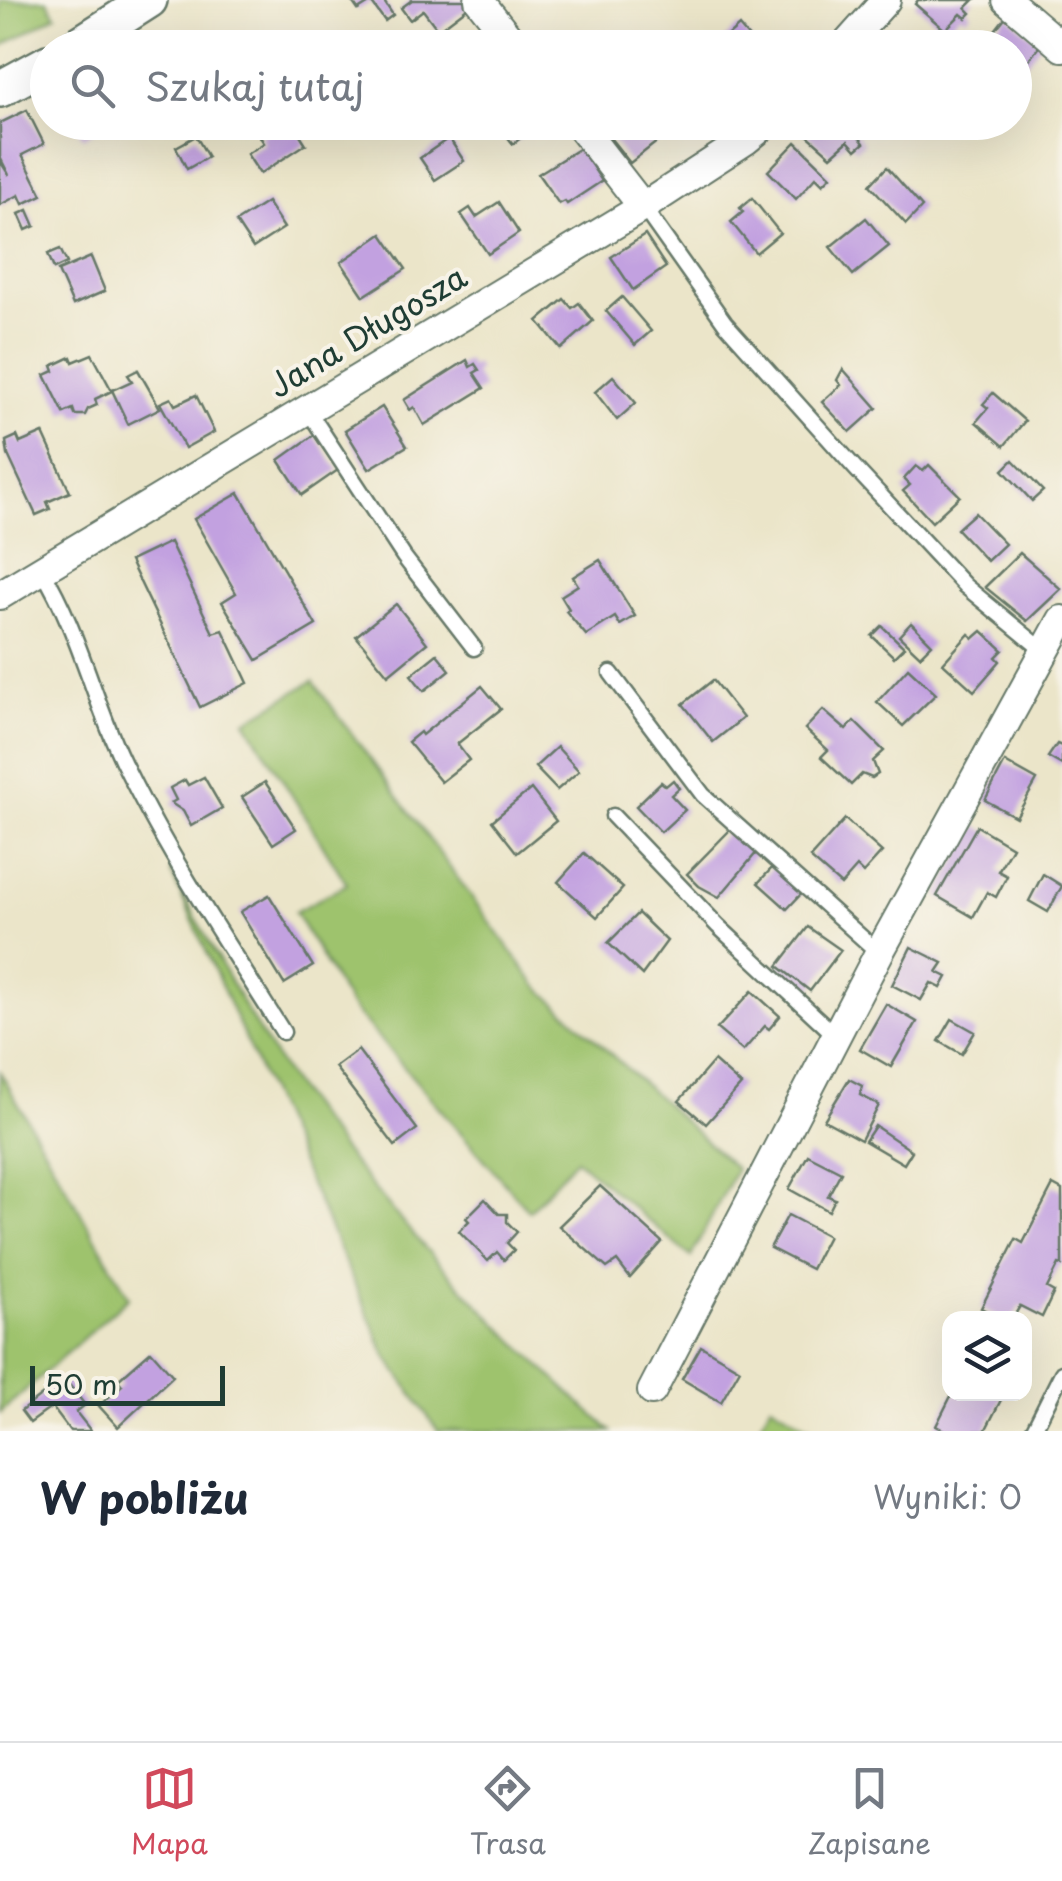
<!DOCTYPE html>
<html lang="pl">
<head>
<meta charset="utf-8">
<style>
  :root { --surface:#fff; --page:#f2f2f3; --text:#1f2937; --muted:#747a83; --line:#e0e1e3; --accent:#d1495b }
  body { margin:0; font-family:"Playpen Sans",sans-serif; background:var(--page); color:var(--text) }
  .controls { position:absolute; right:30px; bottom:30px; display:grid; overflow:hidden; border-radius:20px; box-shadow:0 10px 40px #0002 }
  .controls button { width:90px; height:90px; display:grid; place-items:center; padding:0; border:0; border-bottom:2px solid var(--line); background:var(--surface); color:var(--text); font:50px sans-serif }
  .scale { position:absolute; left:30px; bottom:25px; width:195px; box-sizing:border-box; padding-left:10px; border:5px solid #1f3d34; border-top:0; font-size:28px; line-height:35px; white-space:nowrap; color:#1f3d34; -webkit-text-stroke:8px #f7f3e8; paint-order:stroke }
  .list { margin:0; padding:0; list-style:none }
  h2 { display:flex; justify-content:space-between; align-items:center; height:130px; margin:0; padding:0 40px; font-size:42px }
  h2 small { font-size:32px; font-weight:400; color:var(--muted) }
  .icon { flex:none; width:55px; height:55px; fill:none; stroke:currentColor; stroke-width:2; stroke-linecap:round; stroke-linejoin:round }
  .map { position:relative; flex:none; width:1062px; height:1431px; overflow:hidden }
  .search { position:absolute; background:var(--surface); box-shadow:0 10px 40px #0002; left:30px; right:30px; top:30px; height:110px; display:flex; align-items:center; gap:25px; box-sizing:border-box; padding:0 35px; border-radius:55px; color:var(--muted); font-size:38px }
  .sheet { height:310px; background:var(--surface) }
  nav { display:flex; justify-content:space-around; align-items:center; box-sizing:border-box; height:140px; border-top:2px solid var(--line); background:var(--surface); font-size:28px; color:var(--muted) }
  nav a { display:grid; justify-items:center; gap:5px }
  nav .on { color:var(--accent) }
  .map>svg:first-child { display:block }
  .green { fill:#9ec36d; stroke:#5e8050; stroke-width:2.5 }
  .building { fill:#c2a1e0 }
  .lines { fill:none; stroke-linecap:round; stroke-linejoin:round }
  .service-casing { stroke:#667868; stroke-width:19 }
  .minor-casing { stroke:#667868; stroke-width:32 }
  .tertiary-casing { stroke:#667868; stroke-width:40 }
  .service { stroke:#fff; stroke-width:14 }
  .minor { stroke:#fff; stroke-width:28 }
  .tertiary { stroke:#fff; stroke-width:35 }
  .labels { text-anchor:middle; stroke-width:8; stroke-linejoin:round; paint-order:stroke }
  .street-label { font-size:32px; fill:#1f3d34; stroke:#f7f3e8 }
</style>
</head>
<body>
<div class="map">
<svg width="1062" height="1431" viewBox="0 0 1062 1431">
  <rect width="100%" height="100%" fill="#f7f3e8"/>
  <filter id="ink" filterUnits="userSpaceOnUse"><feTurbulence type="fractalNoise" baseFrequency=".01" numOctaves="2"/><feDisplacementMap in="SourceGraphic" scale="20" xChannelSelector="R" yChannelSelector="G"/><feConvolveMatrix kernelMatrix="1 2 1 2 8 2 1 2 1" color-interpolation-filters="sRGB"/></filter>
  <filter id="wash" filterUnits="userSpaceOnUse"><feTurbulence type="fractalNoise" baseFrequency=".0048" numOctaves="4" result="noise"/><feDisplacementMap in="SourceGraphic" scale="40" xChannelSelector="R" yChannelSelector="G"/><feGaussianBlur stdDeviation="2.25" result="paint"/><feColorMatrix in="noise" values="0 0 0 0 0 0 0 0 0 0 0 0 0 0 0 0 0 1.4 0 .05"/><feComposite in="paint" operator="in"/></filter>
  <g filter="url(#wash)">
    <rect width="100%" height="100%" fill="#ebe5c9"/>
    <g class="green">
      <path d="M0,0H47L56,15L0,47Z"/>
      <path d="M313,681L536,985L736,1169L691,1257L576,1159L529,1211L349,1004L295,912L347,884L246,721Z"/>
      <path d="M170,870C210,943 252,1028 301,1095C390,1218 497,1330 611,1431H438L387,1357Z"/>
      <path d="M0,1072L129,1297L0,1413Z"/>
      <path d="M771,1404L816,1431H756Z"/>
    </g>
    <g id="blocks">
      <g class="building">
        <path d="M351,0H383L393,15L385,21L371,2L358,10Z"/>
        <path d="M412,0H467L471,5L438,30L423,10L410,20L401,8Z"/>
        <path d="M918,0H974L966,8L971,13L966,18L961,14L945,30L915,4Z"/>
        <path d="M1007,15L1041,44L1018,74L1014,71V48H981Z"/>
        <path d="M739,26L758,48H714Z"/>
        <path d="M27,110L44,144L22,155L42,195L23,204L19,195L0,205V161L9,175L0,157V123Z"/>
        <path d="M74,122H109L83,138Z"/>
        <path d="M284,122H292L306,144L260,174L247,154L264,143L260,137Z"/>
        <path d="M496,122H541L513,144Z"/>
        <path d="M603,122L613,126L618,122H644L658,141L630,163L600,125Z"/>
        <path d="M815,122H847L864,143L856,150L848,141L831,156L805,133Z"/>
        <path d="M196,136L208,157L187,169L176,147Z"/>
        <path d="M449,138L464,161L435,180L420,158Z"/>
        <path d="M796,142L831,176L823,184L816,177L796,199L768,171Z"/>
        <path d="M580,148L602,181L567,204L565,201L559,204L538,174Z"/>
        <path d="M887,167L922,207L906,224L870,185Z"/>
        <path d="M752,198L780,233L756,253L731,222L743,212L740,208Z"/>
        <path d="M267,202L284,228L253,248L236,222Z"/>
        <path d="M499,202L519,233L488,254L461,214L470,208L476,217Z"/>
        <path d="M28,210L35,226L26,230L19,214Z"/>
        <path d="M866,218L889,246L853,275L830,247Z"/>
        <path d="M382,234L406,269L364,296L341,262Z"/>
        <path d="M645,235L666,267L633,290L611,257Z"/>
        <path d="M60,249L67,263L54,269L48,254Z"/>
        <path d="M91,257L105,291L73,305L58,271Z"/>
        <path d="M622,297L651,331L635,345L606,311Z"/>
        <path d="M564,299L572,308L579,303L593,321L561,349L538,321Z"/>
        <path d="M92,354L112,391L95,399L97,405L88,409L85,415H75L73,409L64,413L45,375L54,371L52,366L71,357L73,362Z"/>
        <path d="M467,360L470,367L475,364L479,370L474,373L484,388L424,425L414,407L410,410L404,400Z"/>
        <path d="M843,369L877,408L850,432L822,402L841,385L837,380Z"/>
        <path d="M138,370L160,408L128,424L112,390L132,381L128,375Z"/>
        <path d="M613,376L636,403L617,420L595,392Z"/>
        <path d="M993,393L1025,421L1004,446L976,422L988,408L983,404Z"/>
        <path d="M196,395L214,432L185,448L160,403L171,398L175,405Z"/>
        <path d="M382,407L407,446L369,469L345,430Z"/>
        <path d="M43,433L70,492L47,502L50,509L36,515L8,455L6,441L17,436L20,443Z"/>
        <path d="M314,435L338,470L302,495L279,460Z"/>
        <path d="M1013,460L1043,491L1032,501L1003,470Z"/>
        <path d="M929,465L960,496L932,522L903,491L910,485L904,479L916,466L923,471Z"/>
        <path d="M239,493L316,625L257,660L222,602L236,593L194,519Z"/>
        <path d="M975,513L1005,544L987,561L957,529Z"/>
        <path d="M170,542L213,633L223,630L248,683L200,707L130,561Z"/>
        <path d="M1020,553L1061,589L1027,621L985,587Z"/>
        <path d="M600,560L635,616L620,625L615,617L586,635L566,611L569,609L561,596L578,585L573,577Z"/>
        <path d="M396,604L427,643L388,675L356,636Z"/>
        <path d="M911,623L932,644L920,656L899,636Z"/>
        <path d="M882,626L904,647L894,657L872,636Z"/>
        <path d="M982,631L1003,650L996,657L1000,661L974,691L943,663L969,634L974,638Z"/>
        <path d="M437,654L450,670L424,691L411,675Z"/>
        <path d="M908,668L936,694L903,726L877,702Z"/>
        <path d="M713,680L743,718L713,742L683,704Z"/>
        <path d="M482,686L501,709L457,744L469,760L441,782L408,742L420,732L422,735Z"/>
        <path d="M823,710L846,730L854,721L884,751L873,761L878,774L872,778L862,774L851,785L821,757L828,750L805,729Z"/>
        <path d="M1057,744L1062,746V765L1048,757Z"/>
        <path d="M557,747L579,771L557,790L535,767Z"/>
        <path d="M1005,762L1037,780L1016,817L985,800Z"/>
        <path d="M204,777L222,808L191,826L183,811L171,803L176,800L170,788L185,780L188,785Z"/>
        <path d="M673,780L679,788L671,795L685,810L661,832L636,806L661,782L666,786Z"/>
        <path d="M265,782L296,829L273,844L242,797Z"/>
        <path d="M531,789L556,821L517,853L492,821Z"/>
        <path d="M845,819L882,852L863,873L857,867L841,885L810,858Z"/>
        <path d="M977,826L1012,847L998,871L1007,876L996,897L987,892L973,917L937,896Z"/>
        <path d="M732,828L757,852L719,897L699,886L687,874Z"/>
        <path d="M584,853L623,888L597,917L558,882Z"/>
        <path d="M774,866L802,893L787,909L758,883Z"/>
        <path d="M1043,874L1062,886L1048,912L1029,901Z"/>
        <path d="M269,895L313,966L284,984L240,912Z"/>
        <path d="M638,913L667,941L642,975L608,943Z"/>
        <path d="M808,927L841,950L810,991L778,966Z"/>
        <path d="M911,947L943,963L937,972L947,977L941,988L931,983L921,1000L892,985Z"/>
        <path d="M752,991L780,1016L769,1029L765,1026L743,1051L717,1029Z"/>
        <path d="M886,1004L917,1022L891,1067L860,1049Z"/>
        <path d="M952,1019L975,1032L962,1054L939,1041Z"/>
        <path d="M358,1050L417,1129L395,1146L335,1067Z"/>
        <path d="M714,1061L741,1085L706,1124L679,1101Z"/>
        <path d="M849,1079L862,1086L860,1095L879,1105L861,1140L824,1120Z"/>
        <path d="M875,1126L912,1151L904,1164L865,1141Z"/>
        <path d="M808,1155L841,1172L828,1196L835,1199L829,1211L789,1189Z"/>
        <path d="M1053,1185L1062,1190V1265L1059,1264L1047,1288L1054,1292L1042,1317L1020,1306L1013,1318H1001L981,1308L1016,1239L1023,1243Z"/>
        <path d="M600,1186L662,1242L630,1278L617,1261L607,1268L559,1226Z"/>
        <path d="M485,1199L499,1214H507V1222L517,1232L507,1243L514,1250L504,1260L497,1252L488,1261L459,1231L469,1221L466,1218Z"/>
        <path d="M788,1215L828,1236L811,1269L770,1248Z"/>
        <path d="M701,1346L740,1369L721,1402L682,1379Z"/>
        <path d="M151,1351L173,1376L118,1427L99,1406L122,1385L118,1380Z"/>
        <path d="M64,1378L85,1405L76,1412L91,1431H70L52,1407L30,1423L21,1411Z"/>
        <path d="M952,1394H1004L985,1431H946L936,1426Z"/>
      </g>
    </g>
  </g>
  <g filter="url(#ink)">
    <use href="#blocks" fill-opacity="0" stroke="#667868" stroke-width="2.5"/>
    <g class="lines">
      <defs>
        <g id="service">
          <path d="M643,207L725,323L855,468L965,586L1044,651"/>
          <path d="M307,409L404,557L474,648"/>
          <path d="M42,570C81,634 95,708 129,774C173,863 230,948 283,1032"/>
          <path d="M611,673L703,795L879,953"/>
          <path d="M613,816L718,926L836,1036"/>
          <path d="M1033,1431L1062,1373"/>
        </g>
        <g id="minor">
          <path d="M479,0L517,48"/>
          <path d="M1007,0L1062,47"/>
          <path d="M843,48L886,0"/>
          <path d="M577,122L643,207"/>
          <path d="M0,595L643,207L746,140L768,122"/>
          <path d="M652,1391L879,953L1062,620"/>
        </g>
        <g id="tertiary">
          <path d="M74,48L149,0"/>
          <path d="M0,89L48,63"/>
        </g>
      </defs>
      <use href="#service" class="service-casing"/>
      <use href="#minor" class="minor-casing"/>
      <use href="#tertiary" class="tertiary-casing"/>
      <use href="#service" class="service"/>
      <use href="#minor" class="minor"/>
      <use href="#tertiary" class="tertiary"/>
    </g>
  </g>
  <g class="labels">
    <g class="street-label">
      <text transform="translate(368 332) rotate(-31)" y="11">Jana Długosza</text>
    </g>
  </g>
</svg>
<div class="controls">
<button><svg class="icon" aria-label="layers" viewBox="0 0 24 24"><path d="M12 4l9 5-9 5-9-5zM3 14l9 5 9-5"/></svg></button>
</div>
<div class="scale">50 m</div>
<div class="search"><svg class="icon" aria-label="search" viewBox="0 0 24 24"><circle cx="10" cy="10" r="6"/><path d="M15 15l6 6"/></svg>Szukaj tutaj</div>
</div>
<section class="sheet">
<h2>W pobliżu<small>Wyniki: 0</small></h2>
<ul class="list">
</ul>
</section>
<nav>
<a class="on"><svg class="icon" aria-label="map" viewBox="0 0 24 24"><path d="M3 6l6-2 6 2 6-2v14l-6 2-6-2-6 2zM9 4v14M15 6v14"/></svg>Mapa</a>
<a><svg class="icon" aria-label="directions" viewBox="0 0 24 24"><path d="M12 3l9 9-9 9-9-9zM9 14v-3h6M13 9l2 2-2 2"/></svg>Trasa</a>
<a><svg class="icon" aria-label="saved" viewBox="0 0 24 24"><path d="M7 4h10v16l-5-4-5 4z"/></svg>Zapisane</a>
</nav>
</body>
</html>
